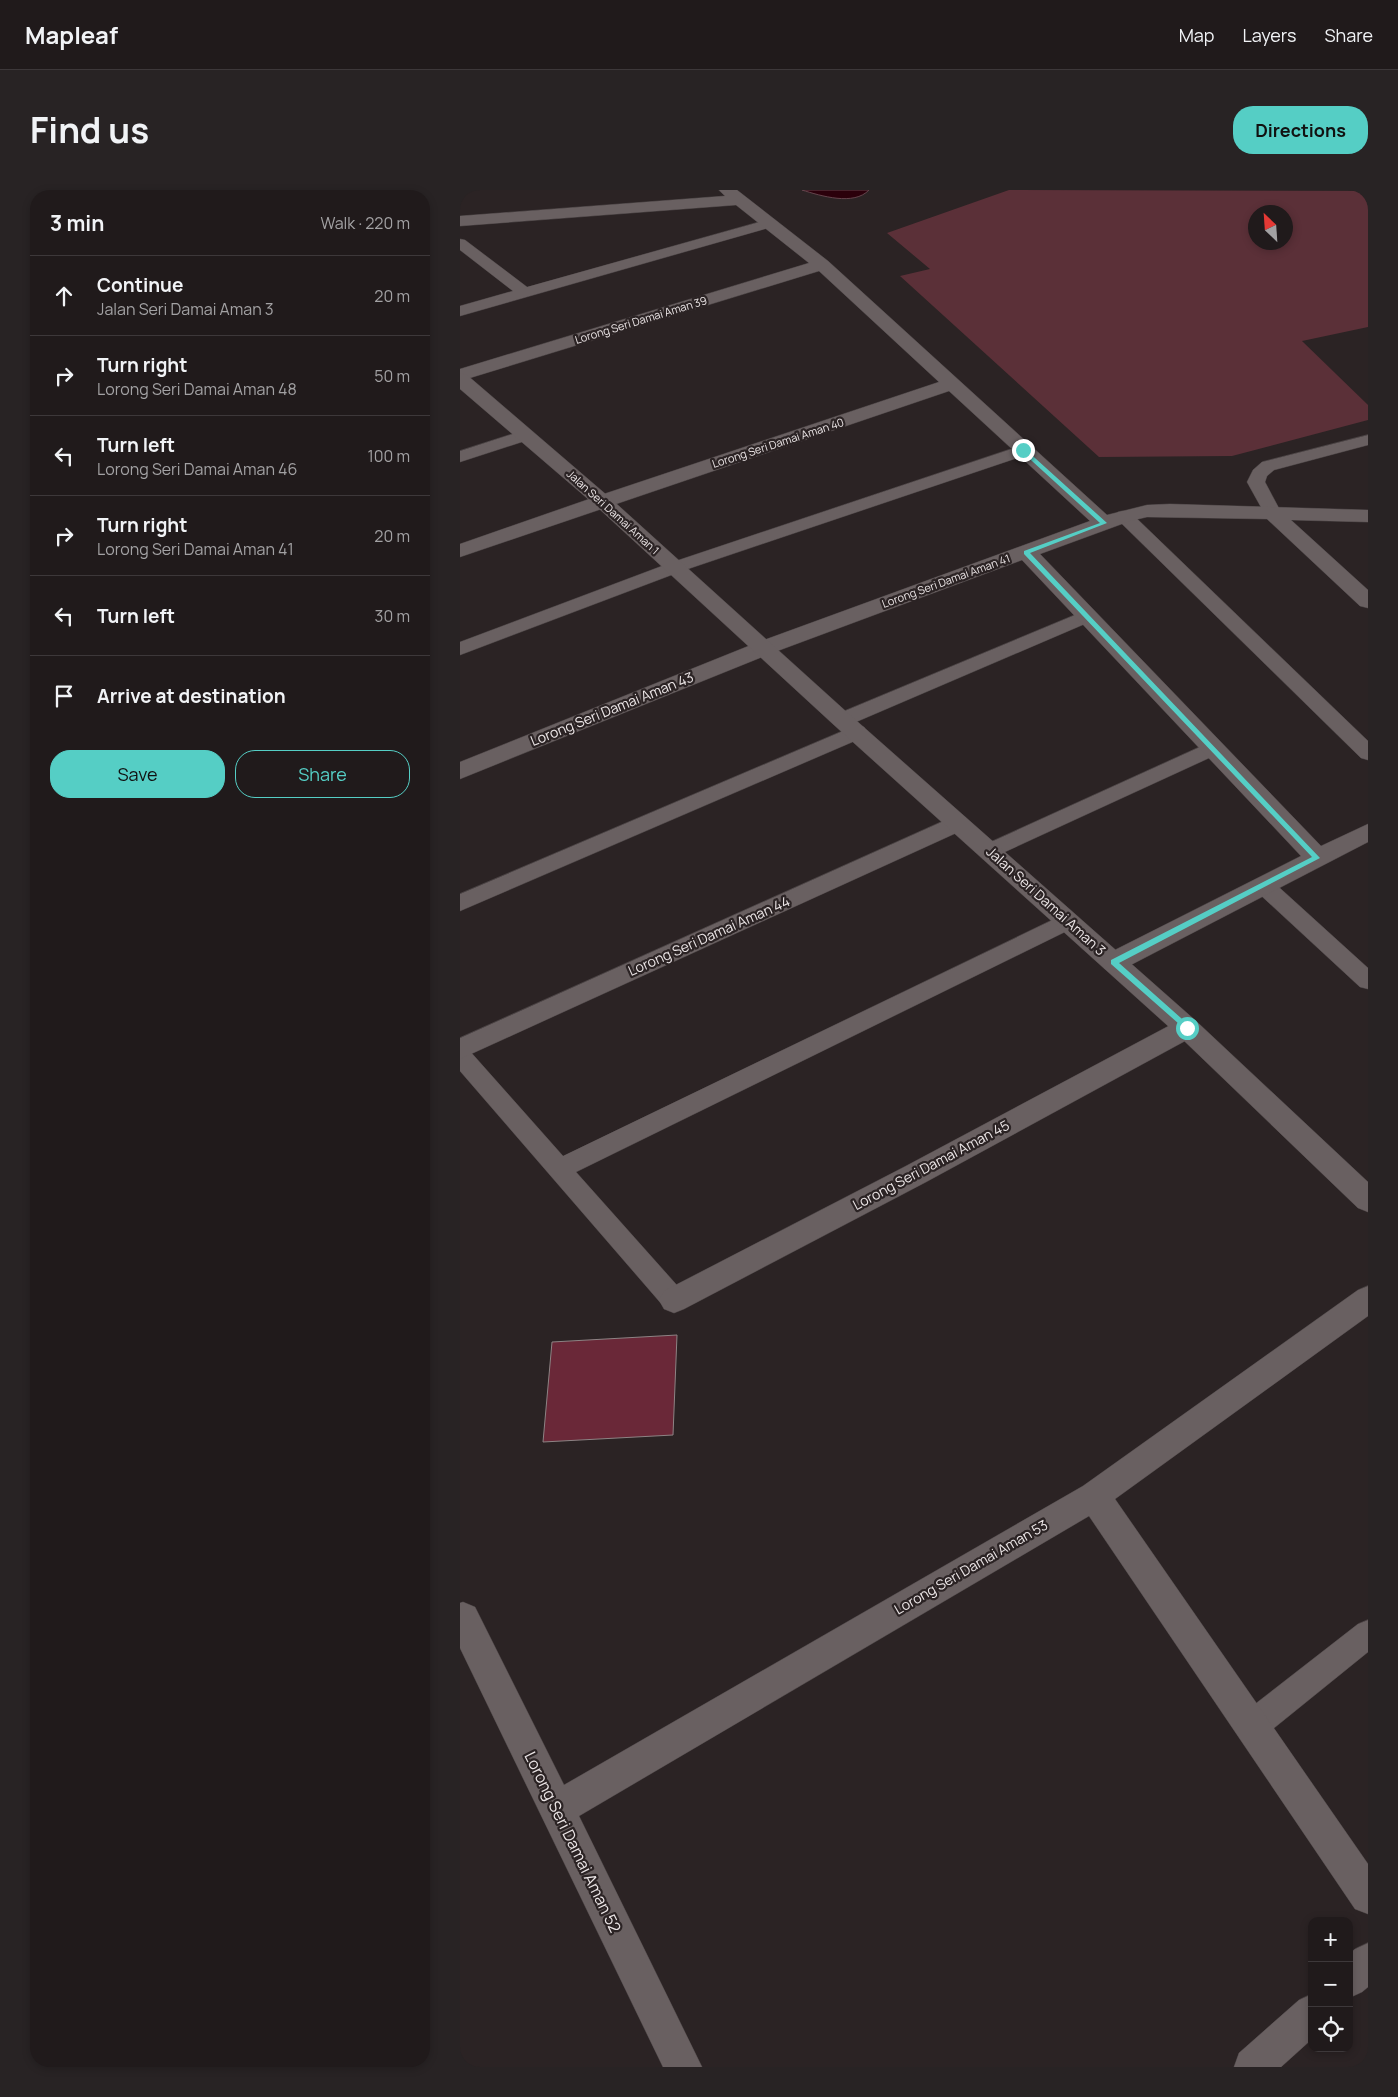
<!DOCTYPE html>
<html lang="en">
<head>
<meta charset="utf-8">
<style>
  :root { --surface:#201a1b; --page:#282324; --text:#f1f3f6; --muted:#a2a1a3; --line:#3d383a; --accent:#55cec5 }
  body { margin:0; font-family:Manrope,sans-serif; background:var(--page); color:var(--text) }
  .controls { position:absolute; right:15px; bottom:15px; display:grid; overflow:hidden; border-radius:10px; box-shadow:0 2px 8px #0003 }
  .controls button { width:45px; height:45px; display:grid; place-items:center; padding:0; border:0; border-bottom:1px solid var(--line); background:var(--surface); color:var(--text); font:25px sans-serif }
  .compass { position:absolute; left:788px; top:15px; width:45px; height:45px; border-radius:50%; background:var(--surface); box-shadow:0 2px 8px #0003; rotate:335deg }
  .stop { position:absolute; width:15px; height:15px; margin:-11px; border:4px solid #55cec5; border-radius:50%; background:#fff }
  .stop.end { background:#55cec5; border-color:#fff; box-shadow:0 1px 5px #0008 }
  .list { margin:0; padding:0; list-style:none }
  h2 { display:flex; justify-content:space-between; align-items:center; height:65px; margin:0; padding:0 20px; font-size:21px }
  h2 small { font-size:16px; font-weight:400; color:var(--muted) }
  .list li { display:grid; grid-template-columns:32px 1fr auto; gap:15px; align-items:center; box-sizing:border-box; height:80px; padding:0 20px; border-top:1px solid var(--line) }
  .list b { display:block; font-size:19px; white-space:nowrap }
  .list p { margin:0; font-size:16px; white-space:nowrap; color:var(--muted) }
  .list em { font-size:16px; font-style:normal; color:var(--muted) }
  .actions { display:flex; gap:10px; padding:15px 20px }
  .actions a { flex:1; padding:11px 0; border:1px solid var(--accent); border-radius:20px; text-align:center; font-size:18px; color:var(--accent) }
  .actions .main { background:var(--accent); color:#111 }
  .icon { flex:none; width:28px; height:28px; fill:none; stroke:currentColor; stroke-width:2; stroke-linecap:round; stroke-linejoin:round }
  .map { position:relative; flex:none; width:908px; height:1877px; overflow:hidden; border-radius:20px }
  header { display:flex; align-items:center; gap:30px; box-sizing:border-box; height:70px; padding:0 25px; background:var(--surface); border-bottom:1px solid var(--line) }
  header strong { font-size:24px }
  nav { display:flex; gap:28px; margin-inline-start:auto; font-size:18px }
  .intro { display:flex; align-items:center; justify-content:space-between; box-sizing:border-box; height:120px; padding:0 30px }
  h1 { margin:0; font-size:35px }
  .button { padding:12px 22px; border-radius:20px; background:var(--accent); color:#111; font-size:18px; font-weight:700 }
  main { display:flex; gap:30px; padding:0 30px }
  aside { flex:1; background:var(--surface); border-radius:20px; box-shadow:0 2px 8px #0003 }
  .map>svg:first-child { display:block }
  .green { fill:#5b3038; fill-rule:evenodd }
  .water { fill:#2b000b; stroke:#65454d }
  .building { fill:#6a2838; stroke:#8d8384 }
  .lines { fill:none; stroke-linecap:round; stroke-linejoin:round }
  .lane-casing { stroke:#484142; stroke-width:1 }
  .street-casing { stroke:#484142; stroke-width:1 }
  .secondary-casing { stroke:#484142; stroke-width:1 }
  .lane { fill:#696061; fill-rule:evenodd }
  .street { fill:#696061; fill-rule:evenodd }
  .secondary { fill:#696061; fill-rule:evenodd }
  .route { fill:#55cec5 }
  .labels { text-anchor:middle; stroke-width:4.5; stroke-linejoin:round; paint-order:stroke }
  .far-street-label { font-size:11px; fill:#ece6e7; stroke:#2b2324 }
  .street-label { font-size:14px; fill:#ece6e7; stroke:#2b2324 }
  .near-street-label { font-size:16px; fill:#ece6e7; stroke:#2b2324 }
</style>
</head>
<body>
<header>
<strong>Mapleaf</strong>
<nav><a>Map</a><a>Layers</a><a>Share</a></nav>
</header>
<div class="intro"><h1>Find us</h1><a class="button">Directions</a></div>
<main>
<aside>
<h2>3 min<small>Walk · 220 m</small></h2>
<ul class="list">
<li><svg class="icon" aria-label="ahead" viewBox="0 0 24 24"><path d="M12 20V5M6 11l6-6 6 6"/></svg><div><b>Continue</b><p>Jalan Seri Damai Aman 3</p></div><em>20 m</em></li>
<li><svg class="icon" aria-label="right" viewBox="0 0 24 24"><path d="M7 20v-9h11M14 6l5 5-5 5"/></svg><div><b>Turn right</b><p>Lorong Seri Damai Aman 48</p></div><em>50 m</em></li>
<li><svg class="icon" aria-label="left" viewBox="0 0 24 24"><path d="M17 20v-9H6M10 6l-5 5 5 5"/></svg><div><b>Turn left</b><p>Lorong Seri Damai Aman 46</p></div><em>100 m</em></li>
<li><svg class="icon" aria-label="right" viewBox="0 0 24 24"><path d="M7 20v-9h11M14 6l5 5-5 5"/></svg><div><b>Turn right</b><p>Lorong Seri Damai Aman 41</p></div><em>20 m</em></li>
<li><svg class="icon" aria-label="left" viewBox="0 0 24 24"><path d="M17 20v-9H6M10 6l-5 5 5 5"/></svg><div><b>Turn left</b></div><em>30 m</em></li>
<li><svg class="icon" aria-label="arrive" viewBox="0 0 24 24"><path d="M6 21V4h12l-3 4 3 4H6"/></svg><div><b>Arrive at destination</b></div></li>
</ul>
<div class="actions"><a class="main">Save</a><a>Share</a></div>
</aside>
<div class="map">
<svg width="908" height="1877" viewBox="0 0 908 1877">
  <rect width="100%" height="100%" fill="#2b2324"/>
  <path class="green" d="M549,0L908,1V137L842,151L908,215V230L772,266L639,267L440,86L470,79L427,43ZM796,22H826V52H796Z"/>
  <path class="water" d="M342,0H409C394,16 361,6 342,0Z"/>
  <path class="building" d="M217,1145L213,1245L83,1252L92,1152Z"/>
  <g class="lines">
    <defs>
      <g id="lane">
        <path d="M310,29L315,30L317,33L315,36L0,126V116L53,101L0,60V49L5,50L67,97Z"/>
        <path d="M65,240L71,241L73,245L71,249L0,272V261Z"/>
        <path d="M908,245V255L814,280L807,286L805,292L822,324L819,328L813,329L807,328L787,292L793,280L802,272Z"/>
        <path d="M563,255L569,256L571,260L569,264L222,381L0,465V452L210,373Z"/>
        <path d="M664,321L670,322L908,551V570L901,568L658,330L655,326L658,322Z"/>
        <path d="M627,420L634,422L636,426L634,430L389,535L382,536L375,535L372,530L375,525Z"/>
        <path d="M397,535L404,537L407,542L404,547L0,721V704Z"/>
        <path d="M753,551L760,553L763,558L760,563L536,666L529,668L522,666L519,661L522,656Z"/>
        <path d="M803,687L811,690L908,778V799L900,797L795,700L792,695L795,690Z"/>
        <path d="M607,723L615,725L618,731L615,737L116,982L223,1102L227,1110L223,1118L214,1121L205,1118L0,881V856L8,859L103,966Z"/>
        <path d="M908,1430V1462L803,1547L792,1551L781,1547L777,1536L781,1525L898,1434Z"/>
      </g>
      <g id="street">
        <path d="M259,0H277L368,71L647,325L687,315L710,314L908,320V332L831,330L908,400V418L900,416L807,329L687,327L670,331L580,364L861,656L908,634V652L663,779L654,781L645,779L641,772L645,765L841,666L562,370L312,463L0,589V572L296,453L630,331L489,201L0,367V354L135,307L479,192L359,81L0,191V179L349,73L276,15L0,36V26L265,6Z"/>
        <path d="M497,625L505,627L509,633L505,639L0,869V848Z"/>
        <path d="M727,828L736,831L740,838L736,845L466,992L224,1119L214,1123L204,1119L199,1110L204,1101L446,976L718,831Z"/>
        <path d="M908,1096V1126L655,1309L908,1674V1724L895,1719L629,1326L119,1626L242,1877H203L0,1458V1413L3,1412L15,1417L104,1595L623,1296L898,1100Z"/>
        <path d="M908,1753V1797L902,1802L889,1808V1764L895,1759Z"/>
        <path d="M852,1804V1849L821,1877H774L779,1863L839,1810Z"/>
      </g>
      <path id="secondary" d="M0,183L7,185L149,307L390,525L736,831L908,992V1022L898,1018L718,845L374,535L135,315L0,199Z"/>
    </defs>
    <use href="#lane" class="lane-casing"/>
    <use href="#street" class="street-casing"/>
    <use href="#secondary" class="secondary-casing"/>
    <use href="#lane" class="lane"/>
    <use href="#street" class="street"/>
    <use href="#secondary" class="secondary"/>
  </g>
  <path class="route" d="M561,259H565L647,333L570,363L860,668L659,773L730,836L731,838L727,841L651,774V770L852,667L564,364V361L640,333L561,261Z"/>
  <g class="labels">
    <g class="far-street-label">
      <text transform="translate(181 130) rotate(-17)" y="4">Lorong Seri Damai Aman 39</text>
      <text transform="translate(318 253) rotate(-18)" y="4">Lorong Seri Damai Aman 40</text>
      <text transform="translate(153 322) rotate(42)" y="4">Jalan Seri Damai Aman 1</text>
      <text transform="translate(486 391) rotate(-20)" y="4">Lorong Seri Damai Aman 41</text>
    </g>
    <g class="street-label">
      <text transform="translate(152 519) rotate(-22)" y="5">Lorong Seri Damai Aman 43</text>
      <text transform="translate(586 711) rotate(42)" y="5">Jalan Seri Damai Aman 3</text>
      <text transform="translate(249 746) rotate(-24)" y="5">Lorong Seri Damai Aman 44</text>
      <text transform="translate(471 975) rotate(-28)" y="5">Lorong Seri Damai Aman 45</text>
      <text transform="translate(511 1377) rotate(-30)" y="5">Lorong Seri Damai Aman 53</text>
    </g>
    <g class="near-street-label">
      <text transform="translate(113 1652) rotate(64)" y="6">Lorong Seri Damai Aman 52</text>
    </g>
  </g>
</svg>
<div class="controls">
<button>+</button>
<button>−</button>
<button><svg class="icon" aria-label="locate" viewBox="0 0 24 24"><circle cx="12" cy="12" r="6"/><path d="M12 2v4M12 18v4M2 12h4M18 12h4"/></svg></button>
</div>
<svg class="compass" viewBox="-18 -18 36 36"><path d="M0-13l5 13h-10z" fill="#e53935"/><path d="M0 13l5-13h-10z" fill="#a2a1a3"/></svg>
<div class="stop" style="left:727px;top:838px"></div>
<div class="stop end" style="left:563px;top:260px"></div>
</div>
</main>
</body>
</html>
